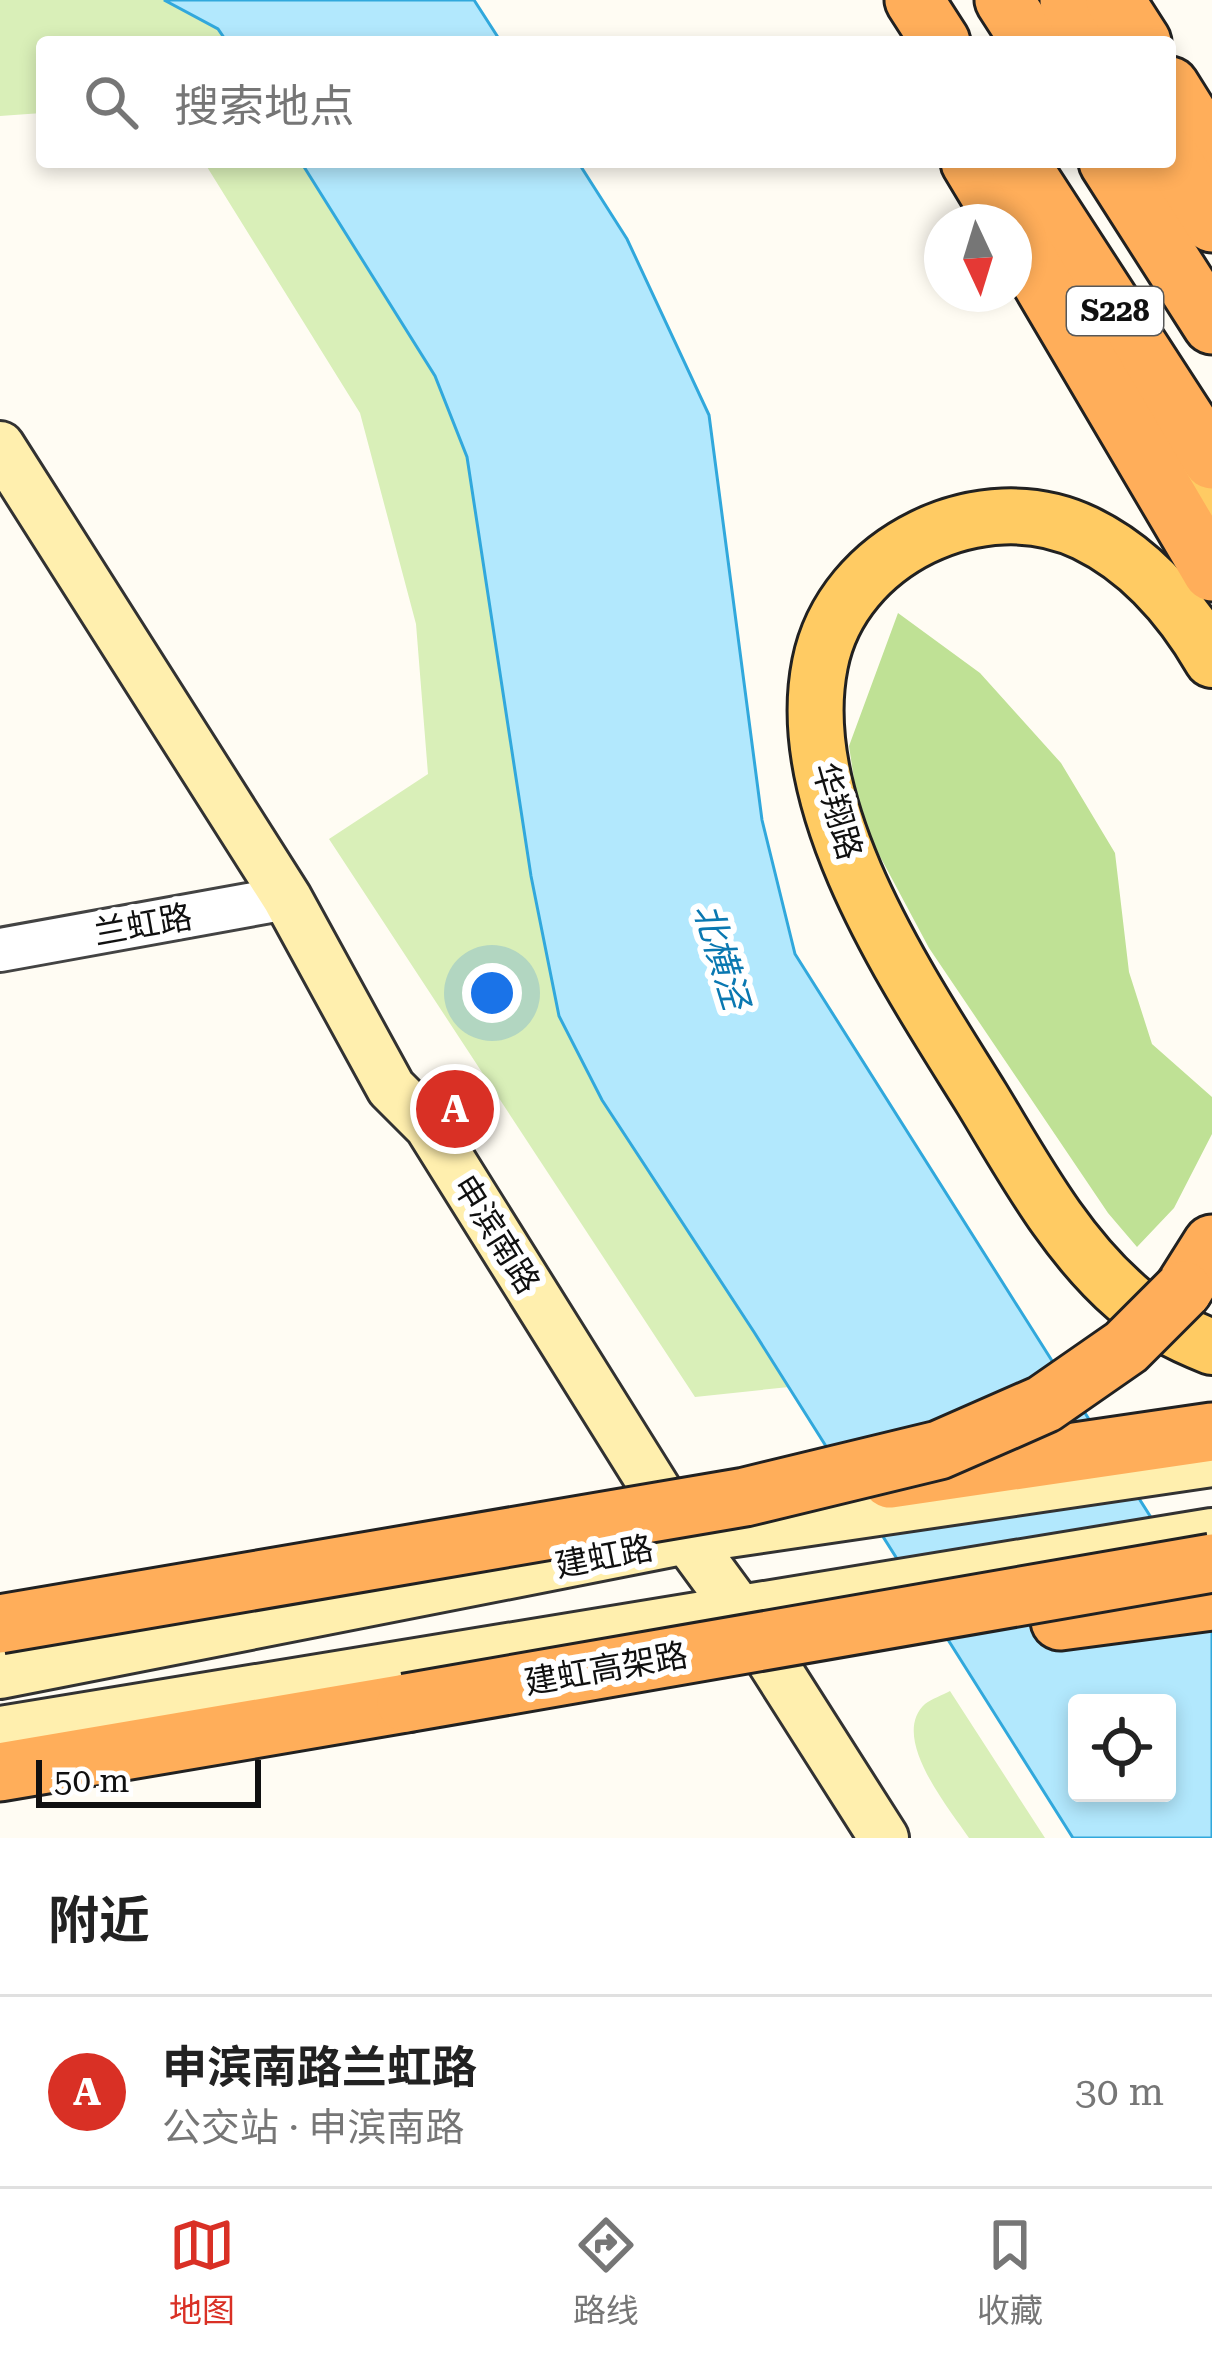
<!DOCTYPE html>
<html lang="zh">
<head>
<meta charset="utf-8">
<style>
  :root { --surface:#fff; --page:#f2f2f2; --text:#222; --muted:#767676; --line:#e0e0e0; --accent:#d93025 }
  body { margin:0; font-family:"Roboto Serif","Noto Sans SC",serif; background:var(--page); color:var(--text) }
  .controls { position:absolute; right:36px; bottom:36px; display:grid; overflow:hidden; border-radius:12px; box-shadow:0 6px 18px #0003 }
  .controls button { width:108px; height:108px; display:grid; place-items:center; padding:0; border:0; border-bottom:3px solid var(--line); background:var(--surface); color:var(--text); font:60px sans-serif }
  .compass { position:absolute; left:924px; top:204px; width:108px; height:108px; border-radius:50%; background:var(--surface); box-shadow:0 6px 18px #0003; rotate:176deg }
  .scale { position:absolute; left:36px; bottom:30px; width:225px; box-sizing:border-box; padding-left:12px; border:6px solid #101010; border-top:0; font-size:33px; line-height:42px; white-space:nowrap; color:#101010; -webkit-text-stroke:9px #fff; paint-order:stroke }
  .you { position:absolute; left:492px; top:993px; width:42px; height:42px; margin:-30px; border:9px solid #fff; border-radius:50%; background:#1a73e8; box-shadow:0 0 0 18px #1a73e833 }
  .badge { display:grid; place-items:center; width:78px; height:78px; border-radius:50%; background:var(--accent); color:#fff; font-size:39px; font-weight:700 }
  .pin { position:absolute; translate:-50% -50%; border:6px solid #fff; box-shadow:0 3px 12px #0006 }
  .list { margin:0; padding:0; list-style:none }
  h2 { display:flex; justify-content:space-between; align-items:center; height:156px; margin:0; padding:0 48px; font-size:51px }
  h2 small { font-size:39px; font-weight:400; color:var(--muted) }
  .list li { display:grid; grid-template-columns:78px 1fr auto; gap:36px; align-items:center; box-sizing:border-box; height:192px; padding:0 48px; border-top:3px solid var(--line) }
  .list b { display:block; font-size:45px; white-space:nowrap }
  .list p { margin:0; font-size:39px; white-space:nowrap; color:var(--muted) }
  .list em { font-size:39px; font-style:normal; color:var(--muted) }
  .icon { flex:none; width:66px; height:66px; fill:none; stroke:currentColor; stroke-width:2; stroke-linecap:round; stroke-linejoin:round }
  .map { position:relative; flex:none; width:1212px; height:1838px; overflow:hidden }
  .search { position:absolute; background:var(--surface); box-shadow:0 6px 18px #0003; left:36px; right:36px; top:36px; height:132px; display:flex; align-items:center; gap:30px; box-sizing:border-box; padding:0 42px; border-radius:12px; color:var(--muted); font-size:45px }
  .sheet { height:348px; background:var(--surface) }
  nav { display:flex; justify-content:space-around; align-items:center; box-sizing:border-box; height:168px; border-top:3px solid var(--line); background:var(--surface); font-size:33px; color:var(--muted) }
  nav a { display:grid; justify-items:center; gap:6px }
  nav .on { color:var(--accent) }
  .map>svg:first-child { display:block }
  .green { fill:#d9efb8 }
  .forest { fill:#bfe195 }
  .water { fill:#b2e8fd; stroke:#31a8dc; stroke-width:3; fill-rule:evenodd }
  .lines { fill:none; stroke-linecap:round; stroke-linejoin:round }
  .tertiary-casing { stroke:#434343; stroke-width:48 }
  .secondary-casing { stroke:#323232; stroke-width:54 }
  .primary-casing { stroke:#212121; stroke-width:60 }
  .trunk-casing { stroke:#212121; stroke-width:63 }
  .tertiary { stroke:#fff; stroke-width:42 }
  .secondary { stroke:#ffefae; stroke-width:48 }
  .primary { stroke:#ffcb63; stroke-width:54 }
  .trunk { stroke:#ffae5a; stroke-width:57 }
  .trunk-bridge-casing { stroke:#212121; stroke-width:63; stroke-linecap:butt }
  .trunk-bridge { stroke:#ffae5a; stroke-width:57 }
  .labels { text-anchor:middle; stroke-width:12; stroke-linejoin:round; paint-order:stroke }
  .shield { fill:#fff; stroke:#585858; stroke-width:3 }
  .shield-label { font-size:30px; font-weight:bold; fill:#101010 }
  .street-label { font-size:33px; fill:#101010; stroke:#fff }
  .water-label { font-size:36px; font-style:italic; fill:#0a78b1; stroke:#fff }
</style>
</head>
<body>
<div class="map">
<svg width="1212" height="1838" viewBox="0 0 1212 1838">
  <rect width="100%" height="100%" fill="#fffcf3"/>
  <g class="green">
    <path d="M0,0H164L218,29L227,42H42V113L0,116Z"/>
    <path d="M204,162H301L435,376L467,457L531,876L559,1016L602,1101L789,1387L695,1397L329,839L428,774L416,624L360,413Z"/>
    <path d="M950,1691L1045,1838H969C949,1808 889,1737 925,1704C931,1699 943,1695 950,1691Z"/>
  </g>
  <path class="forest" d="M898,613L980,673L1061,763L1115,853L1129,972L1152,1044L1212,1097V1134L1174,1208L1137,1247L1108,1213L929,948L860,819L849,746Z"/>
  <g class="water">
    <path d="M164,0H474L501,42H227L218,29Z"/>
    <path d="M301,162H578L627,239L709,415L762,820L795,954L1212,1614V1838H1073L754,1332L602,1100L559,1016L531,876L467,457L435,376ZM1077,1703H1167V1793H1077Z"/>
  </g>
  <g class="lines">
    <defs>
      <path id="tertiary" d="M0,950L287,898"/>
      <g id="secondary">
        <path d="M0,446L287,898L391,1088L429,1126L687,1539L739,1610L884,1838"/>
        <path d="M0,1674L687,1539L1212,1462"/>
        <path d="M0,1731L1212,1533"/>
      </g>
      <g id="primary">
        <path d="M1164,424L1212,501"/>
        <path d="M1212,660C1181,607 1141,560 1085,533C982,483 842,551 820,664C791,809 909,981 982,1099C1024,1168 1064,1243 1126,1297C1151,1320 1181,1335 1212,1347"/>
      </g>
      <g id="trunk">
        <path d="M914,0L941,42"/>
        <path d="M1004,0L1031,42"/>
        <path d="M1069,0L1096,42"/>
        <path d="M1115,0L1142,42"/>
        <path d="M1170,86L1212,153"/>
        <path d="M1170,157L1212,223"/>
        <path d="M970,162L1006,222"/>
        <path d="M1019,162L1212,460"/>
        <path d="M1108,162L1212,325"/>
        <path d="M1014,236L1212,572"/>
        <path d="M1183,1290L1212,1244"/>
        <path d="M890,1479L1212,1432"/>
        <path d="M1060,1621L1212,1601"/>
        <path d="M0,1772L406,1703"/>
      </g>
    </defs>
    <use href="#tertiary" class="tertiary-casing"/>
    <use href="#secondary" class="secondary-casing"/>
    <use href="#primary" class="primary-casing"/>
    <use href="#trunk" class="trunk-casing"/>
    <use href="#tertiary" class="tertiary"/>
    <use href="#secondary" class="secondary"/>
    <use href="#primary" class="primary"/>
    <use href="#trunk" class="trunk"/>
    <defs>
      <g id="trunk-bridge">
        <path d="M0,1624L745,1497L939,1450L1044,1404L1126,1347L1183,1290"/>
        <path d="M406,1703L1212,1563"/>
      </g>
    </defs>
    <use href="#trunk-bridge" class="trunk-bridge-casing"/>
    <use href="#trunk-bridge" class="trunk-bridge"/>
  </g>
  <g class="labels">
    <rect class="shield" x="1067" y="287" width="96" height="48" rx="9"/>
    <g class="shield-label">
      <text x="1115" y="321">S228</text>
    </g>
    <g class="street-label">
      <text transform="translate(838 811) rotate(74)" y="12">华翔路</text>
      <text transform="translate(143 924) rotate(-10)" y="12">兰虹路</text>
      <text transform="translate(497 1234) rotate(58)" y="12">申滨南路</text>
      <text transform="translate(604 1556) rotate(-11)" y="12">建虹路</text>
      <text transform="translate(606 1668) rotate(-10)" y="12">建虹高架路</text>
    </g>
    <g class="water-label">
      <text transform="translate(722 956) rotate(73)" y="13">北横泾</text>
    </g>
  </g>
</svg>
<div class="controls">
<button><svg class="icon" aria-label="locate" viewBox="0 0 24 24"><circle cx="12" cy="12" r="6"/><path d="M12 2v4M12 18v4M2 12h4M18 12h4"/></svg></button>
</div>
<svg class="compass" viewBox="-18 -18 36 36"><path d="M0-13l5 13h-10z" fill="#e53935"/><path d="M0 13l5-13h-10z" fill="#767676"/></svg>
<div class="scale">50 m</div>
<div class="you"></div>
<div class="pin badge" style="left:455px;top:1109px">A</div>
<div class="search"><svg class="icon" aria-label="search" viewBox="0 0 24 24"><circle cx="10" cy="10" r="6"/><path d="M15 15l6 6"/></svg>搜索地点</div>
</div>
<section class="sheet">
<h2>附近<small></small></h2>
<ul class="list">
<li><span class="badge">A</span><div><b>申滨南路兰虹路</b><p>公交站 · 申滨南路</p></div><em>30 m</em></li>
</ul>
</section>
<nav>
<a class="on"><svg class="icon" aria-label="map" viewBox="0 0 24 24"><path d="M3 6l6-2 6 2 6-2v14l-6 2-6-2-6 2zM9 4v14M15 6v14"/></svg>地图</a>
<a><svg class="icon" aria-label="directions" viewBox="0 0 24 24"><path d="M12 3l9 9-9 9-9-9zM9 14v-3h6M13 9l2 2-2 2"/></svg>路线</a>
<a><svg class="icon" aria-label="saved" viewBox="0 0 24 24"><path d="M7 4h10v16l-5-4-5 4z"/></svg>收藏</a>
</nav>
</body>
</html>
